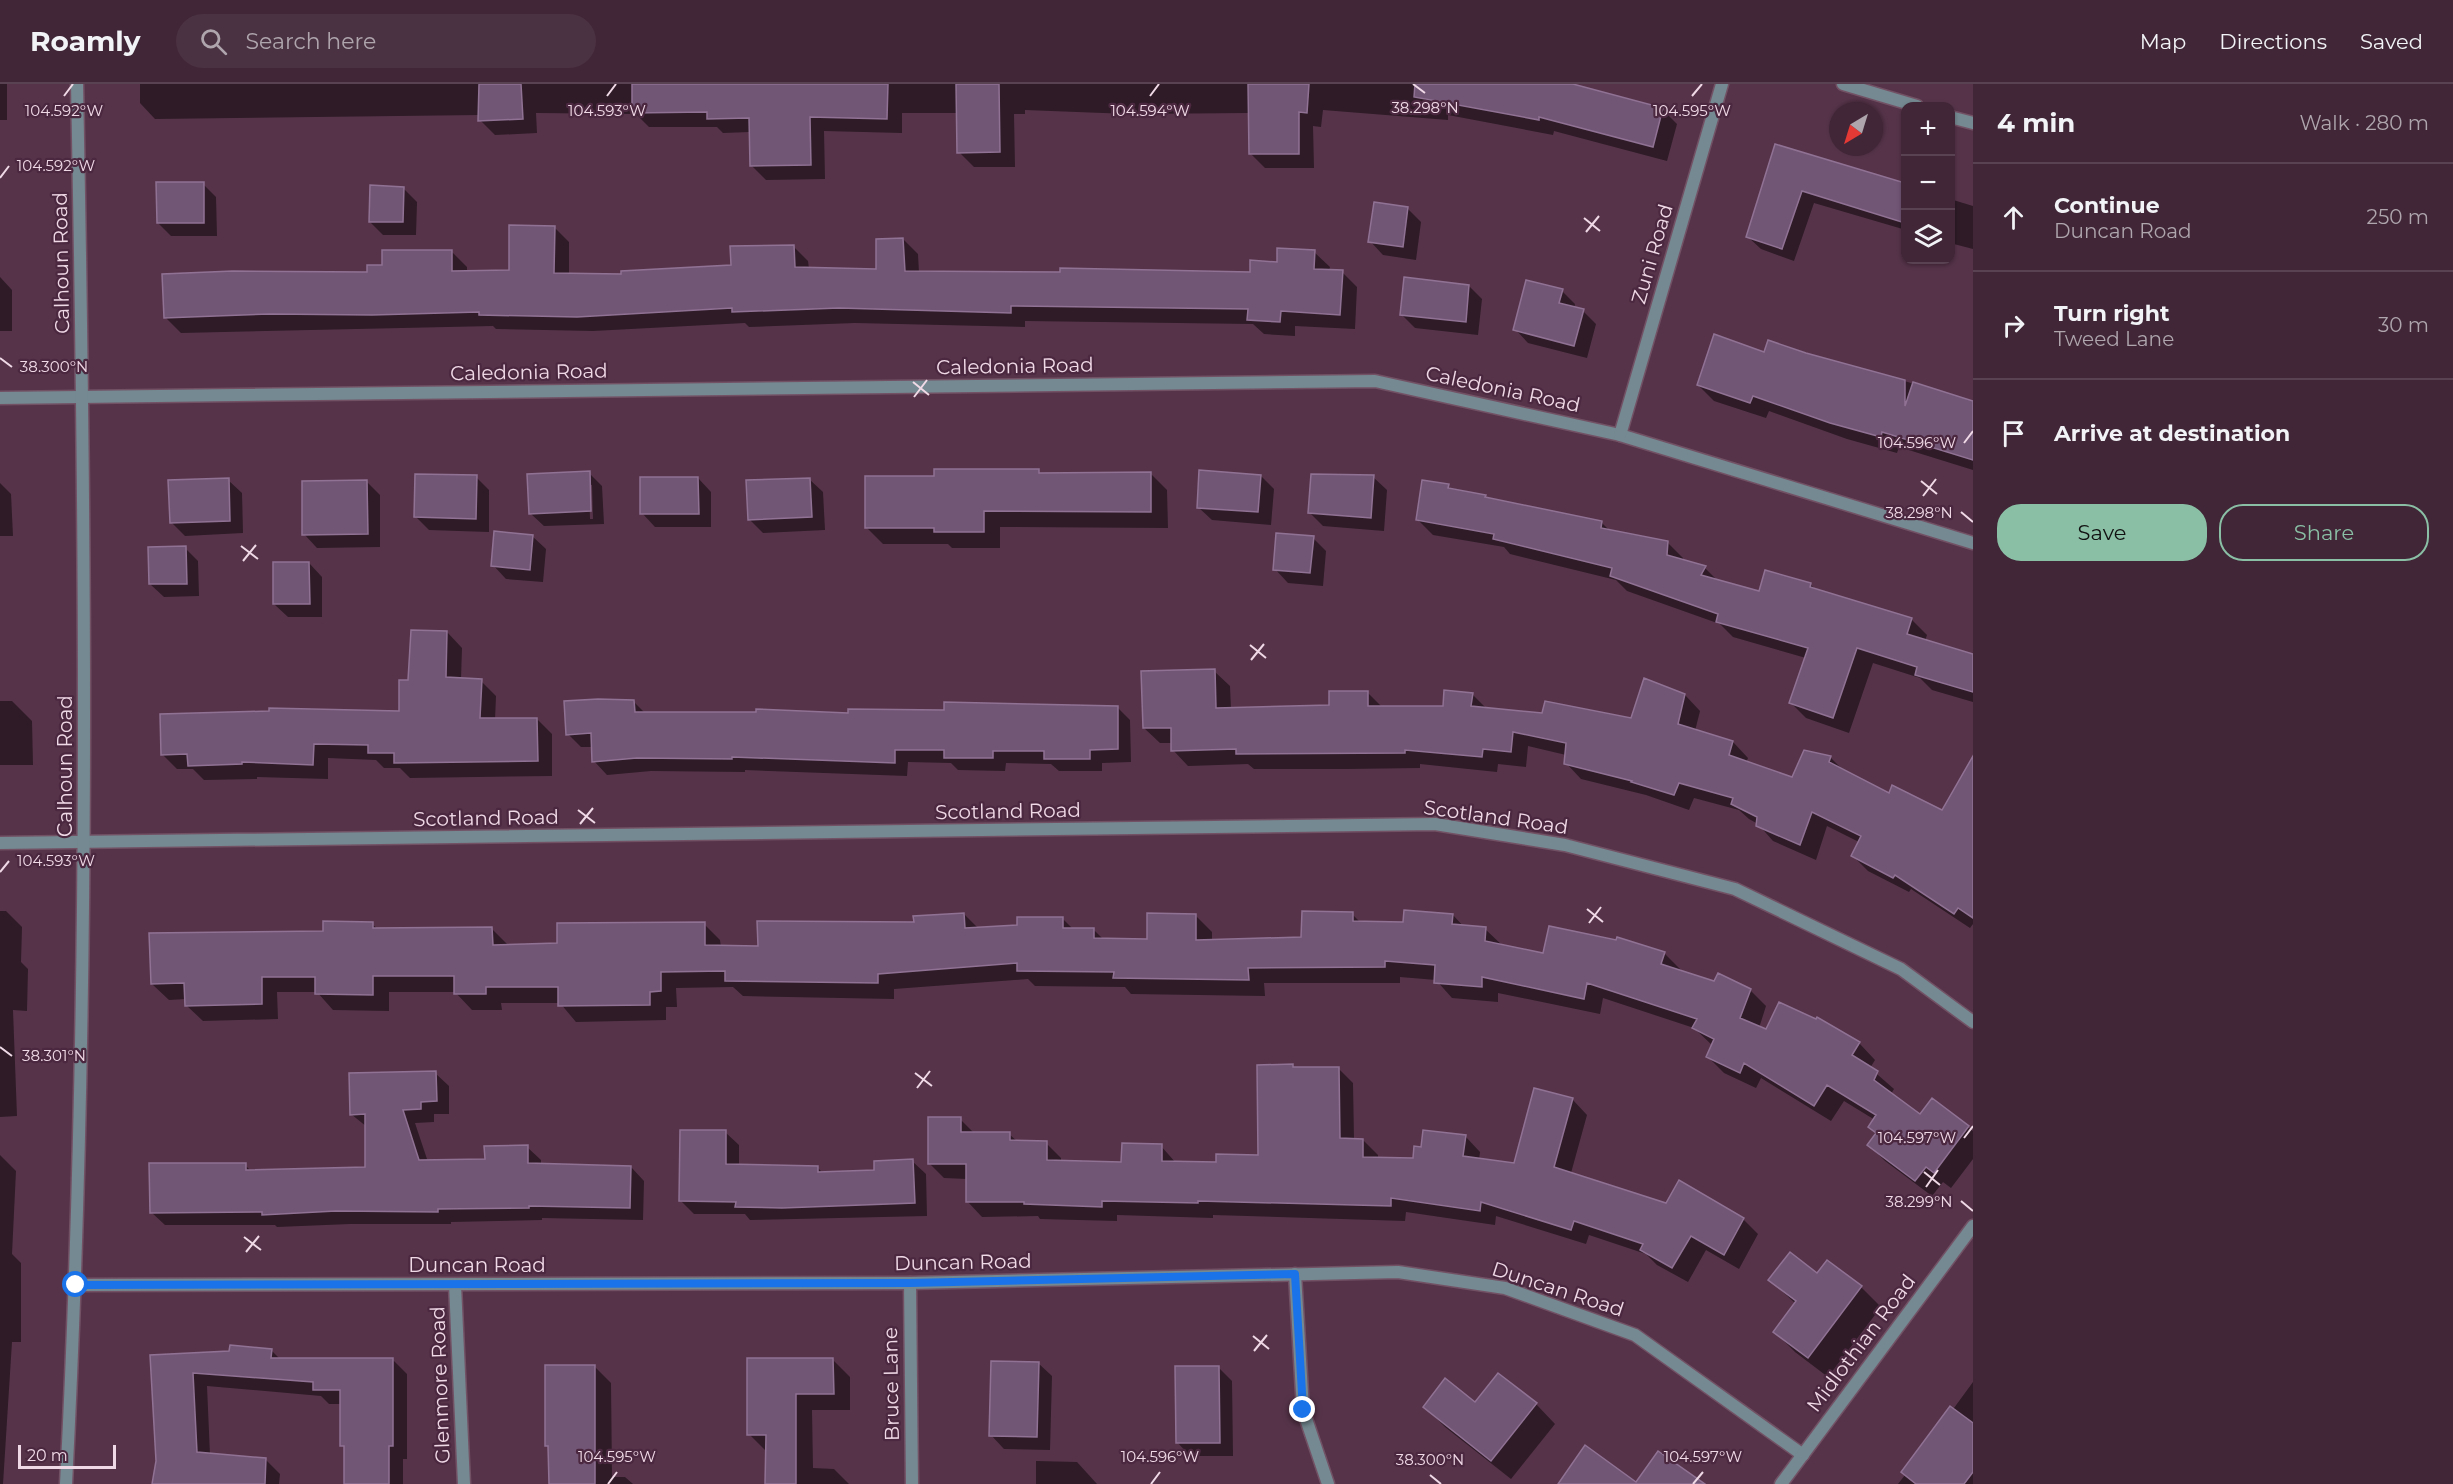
<!DOCTYPE html>
<html lang="en">
<head>
<meta charset="utf-8">
<style>
  :root { --surface:#402637; --page:#4b3242; --text:#f1f3f6; --muted:#aea5ad; --line:#594352; --accent:#8abfa5 }
  body { margin:0; font-family:Montserrat,sans-serif; background:var(--page); color:var(--text) }
  .controls { position:absolute; right:18px; top:18px; display:grid; overflow:hidden; border-radius:12px; box-shadow:0 2px 4px #0004 }
  .controls button { width:54px; height:54px; display:grid; place-items:center; padding:0; border:0; border-bottom:2px solid var(--line); background:var(--surface); color:var(--text); font:30px sans-serif }
  .compass { position:absolute; left:1829px; top:18px; width:54px; height:54px; border-radius:50%; background:var(--surface); box-shadow:0 2px 4px #0004; rotate:218deg }
  .scale { position:absolute; left:18px; bottom:15px; width:98px; box-sizing:border-box; padding-left:6px; border:3px solid #f0d9e7; border-top:0; font-size:16px; line-height:21px; white-space:nowrap; color:#f0d9e7; -webkit-text-stroke:4px #4b283f; paint-order:stroke }
  .stop { position:absolute; width:18px; height:18px; margin:-14px; border:4px solid #1a73e8; border-radius:50%; background:#fff }
  .stop.end { background:#1a73e8; border-color:#fff; box-shadow:0 2px 6px #0008 }
  .list { margin:0; padding:0; list-style:none }
  h2 { display:flex; justify-content:space-between; align-items:center; height:78px; margin:0; padding:0 24px; font-size:26px }
  h2 small { font-size:20px; font-weight:400; color:var(--muted) }
  .list li { display:grid; grid-template-columns:39px 1fr auto; gap:18px; align-items:center; box-sizing:border-box; height:108px; padding:0 24px; border-top:2px solid var(--line) }
  .list b { display:block; font-size:22px; white-space:nowrap }
  .list p { margin:0; font-size:20px; white-space:nowrap; color:var(--muted) }
  .list em { font-size:20px; font-style:normal; color:var(--muted) }
  .actions { display:flex; gap:12px; padding:18px 24px }
  .actions a { flex:1; padding:14px 0; border:2px solid var(--accent); border-radius:24px; text-align:center; font-size:21px; color:var(--accent) }
  .actions .main { background:var(--accent); color:#111 }
  .icon { flex:none; width:33px; height:33px; fill:none; stroke:currentColor; stroke-width:2; stroke-linecap:round; stroke-linejoin:round }
  .map { position:relative; flex:none; width:1973px; height:1400px; overflow:hidden }
  header { display:flex; align-items:center; gap:36px; box-sizing:border-box; height:84px; padding:0 30px; background:var(--surface); border-bottom:2px solid var(--line) }
  header strong { font-size:28px }
  nav { display:flex; gap:33px; margin-inline-start:auto; font-size:21px }
  .search { width:420px; height:54px; background:var(--page); display:flex; align-items:center; gap:15px; box-sizing:border-box; padding:0 21px; border-radius:33px; color:var(--muted); font-size:22px }
  main { display:flex }
  aside { flex:1; background:var(--surface) }
  .map>svg:first-child { display:block }
  .shadow { fill:#0007; fill-rule:evenodd }
  .building { fill:#725676; stroke:#907294; stroke-width:1.5 }
  .lines { fill:none; stroke-linecap:round; stroke-linejoin:round }
  .minor-casing { stroke:#725165; stroke-width:15 }
  .minor { stroke:#748991; stroke-width:12 }
  .route { stroke:#1a73e8; stroke-width:8 }
  .ticks { fill:none; stroke:#f0d9e7; stroke-width:2 }
  .labels { text-anchor:middle; stroke-width:4.5; stroke-linejoin:round; paint-order:stroke }
  .street-label { font-size:20px; fill:#f0d9e7; stroke:#4b283f }
  .ticks-label { font-size:15px; text-anchor:middle; fill:#f0d9e7; stroke:#4b283f; stroke-width:4.5; stroke-linejoin:round; paint-order:stroke }
</style>
</head>
<body>
<header>
<strong>Roamly</strong>
<div class="search"><svg class="icon" aria-label="search" viewBox="0 0 24 24"><circle cx="10" cy="10" r="6"/><path d="M15 15l6 6"/></svg>Search here</div>
<nav><a>Map</a><a>Directions</a><a>Saved</a></nav>
</header>
<main>
<div class="map">
<svg width="1973" height="1400" viewBox="0 0 1973 1400">
  <rect width="100%" height="100%" fill="#563349"/>
  <g class="shadow">
    <rect x="0" y="0" width="7" height="36"/>
    <path d="M140,0H1557L1662,25L1677,40L1667,77L1554,47L1553,51L1448,31V36L1323,26L1321,43L1313,42L1314,84H1265L1250,69V29L1129,30L1025,26V30H1014L1015,83H974L959,68L958,29H902V49L824,47L825,95L766,96L751,81L750,48L723,49L717,43H649L636,30L536,29L537,49L495,51L480,36V31L155,35L140,19Z"/>
    <path d="M1776,62L1906,101V146L1814,119L1794,177L1761,165L1748,153Z"/>
    <path d="M203,100L216,113L217,152H171L158,139Z"/>
    <path d="M404,105L417,118L416,151H383L370,138Z"/>
    <path d="M1950,115L1973,122V165L1950,159Z"/>
    <path d="M1408,125L1421,138L1416,176L1383,171L1370,157Z"/>
    <path d="M554,143L569,158V191L623,192L732,183L793,162L808,177L809,185L878,187L903,155L918,170L919,189L1251,190L1314,168L1330,183L1329,187L1342,188L1357,203L1355,245L1295,242V252L1264,250L1253,240L1025,237V243L855,239L749,243L745,239L593,247L496,245L493,242L181,249L166,234L368,189L384,182L452,168L467,183V188L510,187Z"/>
    <path d="M0,193L12,206V247H0Z"/>
    <path d="M1469,202L1482,215L1478,251L1415,244L1402,231Z"/>
    <path d="M1562,207L1575,220L1574,224L1583,227L1596,240L1587,274L1528,259L1515,245Z"/>
    <path d="M1765,269L1875,290V288L1973,318V386L1899,363L1897,369L1847,355L1769,327L1766,334L1714,317L1698,301Z"/>
    <path d="M1038,387L1042,391L1150,389L1167,406L1168,444L1000,443V464H952L948,460H883L866,443Z"/>
    <path d="M589,389L602,402L604,440L544,442L530,429ZM589,401H592L593,435H590Z"/>
    <path d="M1261,392L1274,405L1271,441L1212,436L1198,423Z"/>
    <path d="M476,393L489,406V448L429,446L416,433Z"/>
    <path d="M1373,393L1387,406L1384,447L1323,442L1310,429Z"/>
    <path d="M698,394L711,408V443H655L642,429Z"/>
    <path d="M809,395L823,408L825,446L763,449L750,436Z"/>
    <path d="M228,396L242,409L243,449L185,452L171,438Z"/>
    <path d="M366,397L380,411V463L317,464L304,450Z"/>
    <path d="M0,399L11,410L13,452H0Z"/>
    <path d="M1448,402L1452,406L1485,412L1489,416L1602,439L1611,448L1668,459L1683,474V477L1705,484L1719,498L1760,509L1810,500L1816,506L1911,535L1927,551L1925,557L1972,572L1973,568V618L1932,606L1920,594L1873,579L1849,649L1806,634L1790,618L1806,574L1733,553L1720,540L1627,507L1616,496L1510,470L1504,463L1433,451L1418,436Z"/>
    <path d="M532,452L546,465L543,498L506,495L493,481Z"/>
    <path d="M1313,454L1326,467L1323,502L1288,499L1275,485Z"/>
    <path d="M185,464L198,477L199,512L164,513L150,500Z"/>
    <path d="M309,479L322,493V533H288L274,520Z"/>
    <path d="M447,548L462,564L461,595L481,597L496,612L495,636L537,635L552,650V692L410,694L400,684H384L376,676L328,674V695L257,693V695L204,696L193,685H177L162,670L401,629L410,597Z"/>
    <path d="M1214,587L1230,602L1231,625L1331,622L1367,608L1383,624L1444,623L1472,610L1487,625L1632,636L1685,611L1700,627L1695,647L1733,658L1748,674L1746,679L1793,695L1830,673L1845,688L1889,711L1943,728L1973,691V840L1970,844L1911,805L1909,808L1868,787L1853,772L1859,758L1827,742L1816,776L1773,757L1758,740L1749,735L1739,726L1694,714L1689,726L1646,711L1581,695L1566,679V671L1528,662L1526,683L1498,680L1497,688L1420,680V684L1347,685H1254L1248,680L1188,682L1173,666V659H1160L1144,644Z"/>
    <path d="M0,617H12L32,637L33,681H0Z"/>
    <path d="M633,617L645,629L849,630L1117,623L1130,636L1131,678L1102,679V687H1059L1051,680L1006,679L1005,687L958,686L951,679L908,678L907,692L745,686V688L651,687L607,691L594,677L593,663H581L568,650Z"/>
    <path d="M0,827H6L22,843L21,878L28,885L27,927L13,926L17,1032L0,1033Z"/>
    <path d="M964,830L978,844L1019,842L1063,835L1074,846H1094L1103,855L1148,856L1196,832L1212,848V857L1303,854L1352,830L1361,839H1404L1453,831L1464,843L1485,845L1503,862L1545,870L1664,869L1681,886L1680,888L1715,899L1750,906L1766,922L1759,944L1767,947L1859,959L1875,976L1870,984L1894,1005L1891,1010L1920,1033L1932,1016L1973,1047V1075L1951,1104L1943,1098L1932,1112L1885,1077L1869,1061L1877,1050L1870,1043L1875,1036L1844,1017L1831,1037L1761,994L1756,1004L1724,989L1708,973L1713,962L1694,944L1603,914L1600,930L1498,909V918L1452,914L1436,896L1400,893V899H1264L1265,912L1131,910L1125,903L1035,902L1028,895L894,905V915L743,912L733,903L676,904L677,923H666V936L576,938L560,919H501L502,926H472L455,908H389V927L333,926L317,908H277L278,935L203,937L186,921V915L169,916L152,900L325,849L372,840L379,846L492,845L508,861H559L704,840L720,856L721,863H759Z"/>
    <path d="M1338,984L1353,999L1354,1056H1363L1378,1071V1075L1414,1076L1422,1064L1465,1052L1480,1068L1479,1076L1515,1080L1572,1015L1587,1031L1571,1089L1666,1121L1743,1135L1758,1150L1739,1185L1706,1166L1688,1198L1657,1181L1646,1170L1589,1151L1586,1160L1496,1132L1495,1141L1406,1128L1405,1137L1213,1131V1134L1117,1131V1137L1040,1135L1038,1132L982,1133L967,1117V1095L944,1094L929,1079L960,1035L975,1050H1009L1018,1058L1046,1059L1061,1074V1078L1123,1079L1161,1062L1176,1079L1217,1080L1260,1072Z"/>
    <path d="M435,989L449,1002V1030H434V1038L415,1039L428,1078L486,1077L527,1063L541,1076V1081L631,1083L644,1097L643,1136L542,1134V1136L451,1138V1140H350L277,1143L275,1141H165L151,1128L245,1081L252,1088L367,1084V1043L351,1030Z"/>
    <path d="M725,1048L739,1061V1082L817,1083L823,1089L876,1087L912,1077L926,1090L927,1132L750,1136L745,1130H694L681,1117Z"/>
    <path d="M0,1071L16,1087L12,1170L21,1179V1258H12L3,1400H0Z"/>
    <path d="M1817,1191L1861,1203L1881,1223L1828,1293L1795,1268L1775,1248L1796,1220L1770,1196Z"/>
    <path d="M271,1266L281,1276H393L407,1290V1375H403V1400H345L346,1365L342,1361V1320H329L321,1312L207,1302L210,1371L266,1376L280,1390L279,1400H154L158,1377L152,1272Z"/>
    <path d="M833,1276L850,1293V1326H812L813,1384L834,1385L849,1400H766V1367L749,1350Z"/>
    <path d="M1038,1279L1052,1292L1050,1366L1004,1365L991,1351Z"/>
    <path d="M595,1283L611,1299L612,1393H625L633,1400H550V1364L546,1361Z"/>
    <path d="M1218,1283L1232,1297L1233,1372H1190L1177,1358Z"/>
    <path d="M1973,1298V1400H1898L1905,1391Z"/>
    <path d="M1536,1320L1555,1340L1511,1395L1445,1343L1425,1323Z"/>
    <path d="M1036,1377L1077,1378L1097,1400H1036Z"/>
  </g>
  <g class="building">
    <path d="M479,0H521L523,35L478,37Z"/>
    <path d="M632,0H888L887,35L810,33L811,81L750,82L749,34L707,35V28L632,29Z"/>
    <path d="M956,0H999L1000,68L957,69Z"/>
    <path d="M1248,0H1309L1307,29L1299,28V70H1249Z"/>
    <path d="M1415,0H1573L1663,24L1653,63L1539,33V36L1414,13Z"/>
    <path d="M1775,60L1905,99V139L1802,107L1782,165L1746,153Z"/>
    <path d="M156,98H204V139H157Z"/>
    <path d="M370,101L404,103L403,138H369Z"/>
    <path d="M1374,118L1408,123L1403,163L1368,158Z"/>
    <path d="M509,141L555,142L554,189L621,190V187L731,181L730,162L794,161L795,183L876,185V155L903,154L905,187L1060,188V184L1250,188V176L1277,178V164L1315,166L1314,185L1343,186L1340,231L1281,227L1280,238L1247,236L1248,225L1011,222V229L839,224L732,228V224L577,233L479,231V228L372,231L270,230L164,234L162,190L233,187L367,188V181H382V166H452V187L509,186Z"/>
    <path d="M1404,193L1469,201L1466,238L1400,231Z"/>
    <path d="M1526,196L1563,205L1559,219L1584,225L1574,262L1513,246Z"/>
    <path d="M1714,250L1764,268L1768,256L1806,269L1905,296V322L1913,298L1973,317V376L1882,348L1881,353L1830,339L1753,312L1750,319L1697,301Z"/>
    <path d="M934,385H1039V389L1151,388V428L984,427V448H934V444H865V392H934Z"/>
    <path d="M1199,386L1261,391L1258,428L1197,424Z"/>
    <path d="M590,387L591,427L529,430L527,390Z"/>
    <path d="M415,390L477,391L476,435L414,433Z"/>
    <path d="M1311,390L1374,391L1371,434L1308,429Z"/>
    <path d="M640,393H698L699,430H640Z"/>
    <path d="M229,394L230,437L170,439L168,396Z"/>
    <path d="M810,394L812,433L748,436L746,396Z"/>
    <path d="M367,396L368,450L302,451V397Z"/>
    <path d="M1422,396L1449,400L1448,404L1486,411L1485,413L1602,437L1601,444L1668,457L1667,471L1706,482L1701,491L1759,507L1765,486L1811,499L1810,503L1912,534L1907,550L1973,570V608L1915,591L1917,583L1857,564L1833,634L1789,619L1808,564L1716,538L1718,530L1610,492L1612,484L1493,455L1494,450L1416,436Z"/>
    <path d="M494,447L533,451L530,486L491,482Z"/>
    <path d="M1276,449L1314,452L1310,489L1273,486Z"/>
    <path d="M186,462L187,500H149L148,463Z"/>
    <path d="M273,478H309L310,520H273Z"/>
    <path d="M411,546L447,547L446,593L482,595L480,634H537L538,677L394,679V669H368V661L314,660L313,681L242,678V680L188,682L187,670L161,671L160,630L269,627V624L399,627V596H408Z"/>
    <path d="M1215,585L1216,624L1329,621V607H1368V622H1443L1444,606L1473,609L1471,622L1542,629L1545,617L1631,634L1644,594L1685,610L1678,640L1733,657L1729,671L1792,693L1804,666L1831,672L1829,678L1889,709L1892,701L1942,726L1973,672V834L1958,824L1954,830L1895,791L1893,794L1851,772L1861,752L1812,728L1800,761L1756,742L1757,733L1731,720L1733,714L1679,699L1674,711L1631,698L1632,697L1564,680L1566,659L1513,648L1511,668L1483,665L1482,673L1405,666V669L1236,670V665L1171,667V644H1143L1141,587Z"/>
    <path d="M598,615L634,616L635,628H756V625L848,629V625L944,626V618L1118,622V665L1090,666V675H1044V667H993V674H944V666H895V679L732,673V675L637,674L592,678L591,649L566,651L564,617Z"/>
    <path d="M1404,826L1453,830L1452,840L1486,843L1485,857L1543,869L1549,842L1616,856L1617,853L1665,868L1661,880L1714,897L1718,889L1751,905L1740,934L1766,945L1779,918L1816,935L1817,933L1860,958L1852,971L1878,987L1874,996L1920,1030L1932,1014L1969,1042L1934,1089L1926,1083L1915,1097L1867,1061L1876,1049L1868,1043L1876,1031L1827,1001L1814,1022L1744,979L1740,989L1706,973L1714,955L1692,944L1697,935L1587,899L1584,915L1482,893V903L1434,899L1435,881L1385,877V883L1248,884L1249,896L1113,894L1114,888L1017,887V879L878,890V899L725,897V887L661,888V907L650,908V921L558,922V903H486V910H454V892H373V911L315,910V893H262V920L185,922L184,899L151,900L149,849L323,847V837L373,838V844L492,843L493,861L557,859V839L705,838V861L758,862L757,837L914,838L913,832L964,829L965,844L1017,841V833H1063V844H1094V854L1147,855V829L1196,830V856L1301,853L1302,827L1353,828V837L1403,838Z"/>
    <path d="M1293,980V983H1339L1340,1054L1363,1055V1073L1413,1074L1414,1062L1421,1063L1423,1046L1466,1051L1463,1072L1514,1079L1534,1004L1573,1014L1554,1083L1666,1119L1679,1096L1744,1134L1724,1171L1691,1152L1672,1184L1640,1166L1643,1160L1574,1137L1571,1146L1481,1118L1480,1127L1391,1114V1122L1198,1117V1119L1102,1117V1123L1024,1120V1118H966V1080H928V1033H961V1048H1010V1056L1047,1057V1076L1121,1078L1122,1059L1162,1060V1077L1216,1078V1070L1258,1071L1257,981Z"/>
    <path d="M436,987L437,1017L421,1018V1025L403,1026L419,1076L485,1075L484,1062L528,1061V1079L631,1082L630,1124L529,1122V1124L438,1125V1128L336,1127L262,1131V1128L150,1129L149,1079H246V1086L365,1083V1030L350,1031L349,989Z"/>
    <path d="M680,1046H726V1080L818,1082V1088L874,1086V1077L913,1075L915,1119L782,1124L735,1123L736,1118L679,1117Z"/>
    <path d="M1790,1168L1817,1189L1827,1176L1862,1202L1808,1274L1773,1248L1796,1217L1768,1196Z"/>
    <path d="M230,1261L272,1265L271,1274H393V1362H389V1400H344V1362H340V1306H313V1298L193,1289L197,1368L266,1374L265,1400H152L156,1377L150,1271L229,1267Z"/>
    <path d="M747,1274H833L834,1310H796V1400H765L766,1351H747Z"/>
    <path d="M991,1277L1039,1278L1037,1353L989,1352Z"/>
    <path d="M545,1281H595V1400H549L548,1362H545Z"/>
    <path d="M1175,1282H1219L1220,1359H1176Z"/>
    <path d="M1498,1289L1537,1319L1491,1377L1423,1323L1445,1294L1475,1318Z"/>
    <path d="M1950,1322L1973,1339V1388L1964,1400H1916L1901,1388Z"/>
    <path d="M1585,1361L1636,1398L1658,1367L1705,1400H1558Z"/>
  </g>
  <g class="lines">
    <defs>
      <g id="minor">
        <path d="M1843,0L1917,22"/>
        <path d="M1950,33L1973,39"/>
        <path d="M0,314L1375,297L1620,351L1973,459"/>
        <path d="M1620,351L1722,0"/>
        <path d="M0,759L1435,740L1565,761L1735,805L1901,885L1973,938"/>
        <path d="M1295,1190L1303,1326L1328,1400"/>
        <path d="M910,1199L912,1400"/>
        <path d="M76,1201L910,1199L1398,1188L1505,1204L1635,1251L1803,1371"/>
        <path d="M455,1201L464,1400"/>
        <path d="M66,1400C90,934 86,467 77,0"/>
        <path d="M1781,1400L1973,1142"/>
      </g>
    </defs>
    <use href="#minor" class="minor-casing"/>
    <use href="#minor" class="minor"/>
  </g>
  <g class="lines">
    <path class="route" d="M76,1201L910,1199L1295,1190L1303,1326"/>
  </g>
  <path class="ticks" d="M1413,0L1425,9M64,12L73,0M607,12L616,0M1150,12L1159,0M1692,12L1702,0M0,94L9,82M1584,134L1600,147M1586,148L1599,132M0,274L12,283M913,298L929,311M914,313L927,296M1964,359L1973,347M1921,397L1937,410M1923,412L1936,395M1961,428L1973,438M241,462L258,475M243,477L256,461M1250,561L1266,574M1251,576L1264,560M578,726L595,739M580,740L593,724M0,788L9,777M1587,825L1603,838M1589,839L1601,823M0,963L12,972M915,989L932,1002M917,1004L930,987M1964,1054L1973,1042M1924,1088L1940,1101M1926,1103L1938,1086M1961,1117L1973,1127M244,1153L261,1166M246,1168L259,1152M1253,1252L1269,1265M1254,1267L1267,1251M1430,1391L1441,1400M608,1400L617,1388M1151,1400L1160,1388M1693,1400L1703,1388"/>
  <g class="labels">
    <g class="street-label">
      <text transform="translate(1652 170) rotate(-74)" y="7">Zuni Road</text>
      <text transform="translate(61 179) rotate(-91)" y="7">Calhoun Road</text>
      <text transform="translate(1015 282) rotate(-1)" y="7">Caledonia Road</text>
      <text transform="translate(529 288) rotate(-1)" y="7">Caledonia Road</text>
      <text transform="translate(1503 305) rotate(12)" y="7">Caledonia Road</text>
      <text transform="translate(65 682) rotate(-90)" y="7">Calhoun Road</text>
      <text transform="translate(1008 727) rotate(-1)" y="7">Scotland Road</text>
      <text transform="translate(1496 733) rotate(8)" y="7">Scotland Road</text>
      <text transform="translate(486 734) rotate(-1)" y="7">Scotland Road</text>
      <text transform="translate(963 1178) rotate(-1)" y="7">Duncan Road</text>
      <text x="477" y="1188">Duncan Road</text>
      <text transform="translate(1558 1205) rotate(18)" y="7">Duncan Road</text>
      <text transform="translate(1861 1259) rotate(-53)" y="7">Midlothian Road</text>
      <text transform="translate(891 1300) rotate(-91)" y="7">Bruce Lane</text>
      <text transform="translate(440 1301) rotate(-92)" y="7">Glenmore Road</text>
    </g>
  </g>
  <g class="ticks-label">
    <text x="1425" y="29">38.298°N</text>
    <text x="64" y="32">104.592°W</text>
    <text x="607" y="32">104.593°W</text>
    <text x="1150" y="32">104.594°W</text>
    <text x="1692" y="32">104.595°W</text>
    <text x="56" y="87">104.592°W</text>
    <text x="54" y="288">38.300°N</text>
    <text x="1917" y="364">104.596°W</text>
    <text x="1919" y="434">38.298°N</text>
    <text x="56" y="782">104.593°W</text>
    <text x="54" y="977">38.301°N</text>
    <text x="1917" y="1059">104.597°W</text>
    <text x="1919" y="1123">38.299°N</text>
    <text x="617" y="1378">104.595°W</text>
    <text x="1160" y="1378">104.596°W</text>
    <text x="1703" y="1378">104.597°W</text>
    <text x="1430" y="1381">38.300°N</text>
  </g>
</svg>
<div class="controls">
<button>+</button>
<button>−</button>
<button><svg class="icon" aria-label="layers" viewBox="0 0 24 24"><path d="M12 4l9 5-9 5-9-5zM3 14l9 5 9-5"/></svg></button>
</div>
<svg class="compass" viewBox="-18 -18 36 36"><path d="M0-13l5 13h-10z" fill="#e53935"/><path d="M0 13l5-13h-10z" fill="#aea5ad"/></svg>
<div class="scale">20 m</div>
<div class="stop" style="left:76px;top:1201px"></div>
<div class="stop end" style="left:1303px;top:1326px"></div>
</div>
<aside>
<h2>4 min<small>Walk · 280 m</small></h2>
<ul class="list">
<li><svg class="icon" aria-label="ahead" viewBox="0 0 24 24"><path d="M12 20V5M6 11l6-6 6 6"/></svg><div><b>Continue</b><p>Duncan Road</p></div><em>250 m</em></li>
<li><svg class="icon" aria-label="right" viewBox="0 0 24 24"><path d="M7 20v-9h11M14 6l5 5-5 5"/></svg><div><b>Turn right</b><p>Tweed Lane</p></div><em>30 m</em></li>
<li><svg class="icon" aria-label="arrive" viewBox="0 0 24 24"><path d="M6 21V4h12l-3 4 3 4H6"/></svg><div><b>Arrive at destination</b></div></li>
</ul>
<div class="actions"><a class="main">Save</a><a>Share</a></div>
</aside>
</main>
</body>
</html>
